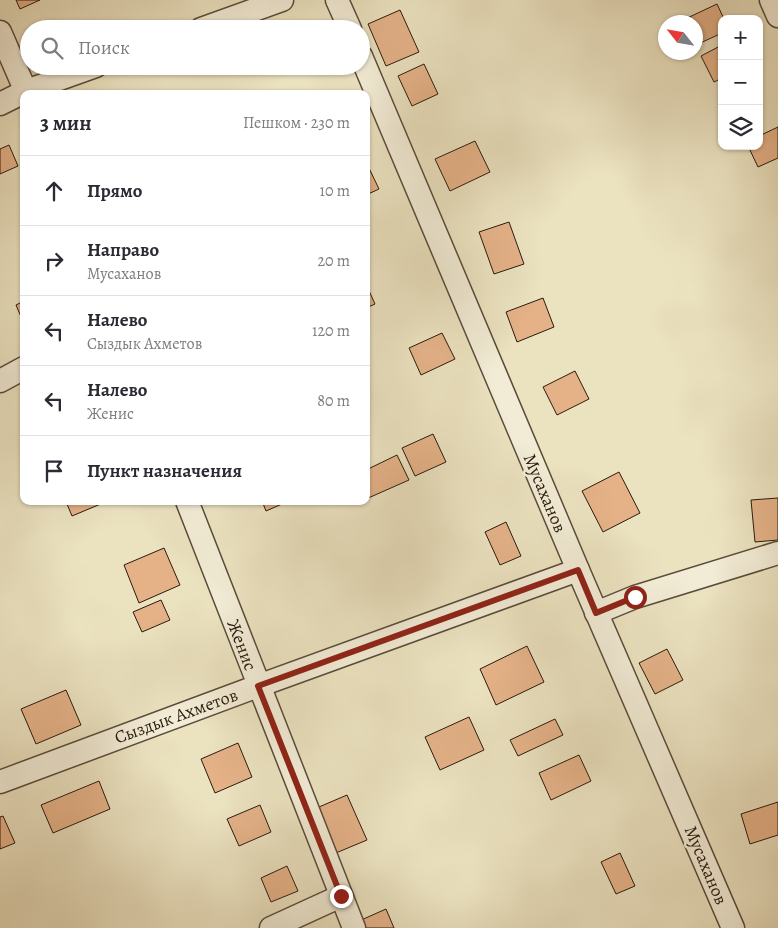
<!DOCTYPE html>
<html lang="ru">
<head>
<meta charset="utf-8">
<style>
  :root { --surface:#fff; --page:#f2f2f3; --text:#2b2b33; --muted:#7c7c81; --line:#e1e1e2 }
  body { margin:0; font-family:Alegreya,serif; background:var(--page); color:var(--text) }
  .controls { position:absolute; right:15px; top:15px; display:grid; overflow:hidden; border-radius:10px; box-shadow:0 1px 4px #0004 }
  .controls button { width:45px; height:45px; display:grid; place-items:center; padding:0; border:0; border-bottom:1px solid var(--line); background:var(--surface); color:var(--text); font:25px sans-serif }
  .compass { position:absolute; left:658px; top:15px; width:45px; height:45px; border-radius:50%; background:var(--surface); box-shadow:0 1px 4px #0004; rotate:301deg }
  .stop { position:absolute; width:15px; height:15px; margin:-11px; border:4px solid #8f2418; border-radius:50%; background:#fff }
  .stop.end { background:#8f2418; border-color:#fff; box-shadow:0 1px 5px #0008 }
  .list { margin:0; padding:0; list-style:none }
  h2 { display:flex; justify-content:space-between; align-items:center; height:65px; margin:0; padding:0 20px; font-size:21px }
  h2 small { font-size:16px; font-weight:400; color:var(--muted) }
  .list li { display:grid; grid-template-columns:32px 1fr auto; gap:15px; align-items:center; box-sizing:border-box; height:70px; padding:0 20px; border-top:1px solid var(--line) }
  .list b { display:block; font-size:19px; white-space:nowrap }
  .list p { margin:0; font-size:16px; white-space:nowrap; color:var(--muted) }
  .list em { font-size:16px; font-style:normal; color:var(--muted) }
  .icon { flex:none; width:28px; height:28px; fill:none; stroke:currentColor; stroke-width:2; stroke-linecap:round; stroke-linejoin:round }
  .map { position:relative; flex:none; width:778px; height:928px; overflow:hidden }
  .search { position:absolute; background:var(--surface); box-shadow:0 1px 4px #0004; left:20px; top:20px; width:350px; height:55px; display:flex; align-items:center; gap:12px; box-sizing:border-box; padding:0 18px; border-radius:28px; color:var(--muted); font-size:19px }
  .panel { position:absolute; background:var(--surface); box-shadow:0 1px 4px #0004; left:20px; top:90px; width:350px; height:415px; border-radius:10px }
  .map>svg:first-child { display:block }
  .building { fill:#e5b288; stroke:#2a1a0e }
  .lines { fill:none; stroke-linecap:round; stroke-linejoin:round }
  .street-casing { stroke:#5a4c3a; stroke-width:25 }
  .street { stroke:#f2ecd6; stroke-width:22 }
  .route { stroke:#8f2418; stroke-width:6 }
  .labels { text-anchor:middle; stroke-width:5; stroke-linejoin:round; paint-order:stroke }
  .street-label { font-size:18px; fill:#2a1a0e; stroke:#f2ecd6 }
</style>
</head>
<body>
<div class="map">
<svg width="778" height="928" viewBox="0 0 778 928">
  <rect width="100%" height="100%" fill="#ebe2c0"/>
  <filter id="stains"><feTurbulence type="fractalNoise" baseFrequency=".004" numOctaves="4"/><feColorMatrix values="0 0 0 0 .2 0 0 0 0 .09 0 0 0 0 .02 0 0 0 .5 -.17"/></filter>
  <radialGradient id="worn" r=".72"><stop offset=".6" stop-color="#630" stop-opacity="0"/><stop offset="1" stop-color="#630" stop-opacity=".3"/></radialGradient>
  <g class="building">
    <path d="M16,0H40L20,9Z"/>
    <path d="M717,4L724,19H722V33L696,45V22H682L681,21Z"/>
    <path d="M400,10L419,52L386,66L368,24Z"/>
    <path d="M722,45V78L714,82L701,56Z"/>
    <path d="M424,64L438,94L412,106L398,76Z"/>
    <path d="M289,66H305L292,72Z"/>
    <path d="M778,127V158L758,167L748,146H759V136Z"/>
    <path d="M475,141L490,172L450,191L435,159Z"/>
    <path d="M9,145L18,166L0,174V149Z"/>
    <path d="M366,164H367L379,189L366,195Z"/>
    <path d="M509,222L524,264L494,274L479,232Z"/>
    <path d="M366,284L375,304L366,308Z"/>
    <path d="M543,298L554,327L517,342L506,312Z"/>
    <path d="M24,301V324L16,305Z"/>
    <path d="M442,333L455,359L421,375L409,348Z"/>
    <path d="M575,371L589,399L557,415L543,387Z"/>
    <path d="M433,434L446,462L415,476L402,448Z"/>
    <path d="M397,455L409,480L366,499V470Z"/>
    <path d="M619,472L640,513L603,532L582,491Z"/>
    <path d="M778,498V540L755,542L751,500Z"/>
    <path d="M73,501H102L103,503L72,516L67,504Z"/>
    <path d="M262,501H289L266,511Z"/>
    <path d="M506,522L521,556L500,565L485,532Z"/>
    <path d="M164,548L180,585L139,603L124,565Z"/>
    <path d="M161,600L170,620L142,632L133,612Z"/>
    <path d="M527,646L544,682L496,705L480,669Z"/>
    <path d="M667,649L683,680L655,694L639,663Z"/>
    <path d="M66,690L81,725L36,744L21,709Z"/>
    <path d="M469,717L484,750L440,770L425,737Z"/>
    <path d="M555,719L563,735L518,756L510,740Z"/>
    <path d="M238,743L252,777L215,793L201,759Z"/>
    <path d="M579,755L591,781L551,800L539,773Z"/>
    <path d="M99,781L110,809L53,833L41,805Z"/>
    <path d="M347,795L367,840L331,855L312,810Z"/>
    <path d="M778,802V835L750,844L741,814Z"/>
    <path d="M260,805L271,832L239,846L227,819Z"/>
    <path d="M3,816L15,843L0,849V817Z"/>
    <path d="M620,853L635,886L616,894L601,862Z"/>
    <path d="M287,866L298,891L271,902L261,878Z"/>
    <path d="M386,909L394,928H362L359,921Z"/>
  </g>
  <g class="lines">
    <defs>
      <g id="street">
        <path d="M337,0L350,29"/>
        <path d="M771,0L778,16"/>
        <path d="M201,29L282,0"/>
        <path d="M0,32L27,94"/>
        <path d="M361,56L578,570L733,928"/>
        <path d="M0,104L26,91L96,66"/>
        <path d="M0,381L24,368"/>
        <path d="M187,501L354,928"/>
        <path d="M596,613L635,597L778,553"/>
        <path d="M0,782L258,686L578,570"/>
        <path d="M271,928L341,896"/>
      </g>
    </defs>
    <use href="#street" class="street-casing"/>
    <use href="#street" class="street"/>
  </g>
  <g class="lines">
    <path class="route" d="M341,896L258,686L578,570L596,613L635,597"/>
  </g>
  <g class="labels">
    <g class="street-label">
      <text transform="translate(545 493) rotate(67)" y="6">Мусаханов</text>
      <text transform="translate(242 645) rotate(69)" y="6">Женис</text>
      <text transform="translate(176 716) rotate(-20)" y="6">Сыздык Ахметов</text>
      <text transform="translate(706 865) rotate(67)" y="6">Мусаханов</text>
    </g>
  </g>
  <rect width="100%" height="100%" filter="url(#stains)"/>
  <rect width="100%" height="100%" fill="url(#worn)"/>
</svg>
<div class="controls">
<button>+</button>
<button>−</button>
<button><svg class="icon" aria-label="layers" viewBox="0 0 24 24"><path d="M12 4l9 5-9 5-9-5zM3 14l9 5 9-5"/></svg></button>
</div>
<svg class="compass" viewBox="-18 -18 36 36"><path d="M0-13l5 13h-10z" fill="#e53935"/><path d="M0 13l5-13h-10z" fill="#7c7c81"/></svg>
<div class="stop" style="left:635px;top:597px"></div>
<div class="stop end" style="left:341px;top:896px"></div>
<div class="search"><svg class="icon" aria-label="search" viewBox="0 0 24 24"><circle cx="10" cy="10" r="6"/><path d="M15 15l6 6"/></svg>Поиск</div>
<section class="panel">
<h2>3 мин<small>Пешком · 230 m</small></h2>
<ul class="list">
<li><svg class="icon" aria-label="ahead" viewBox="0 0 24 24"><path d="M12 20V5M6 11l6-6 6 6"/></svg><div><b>Прямо</b></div><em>10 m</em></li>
<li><svg class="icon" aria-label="right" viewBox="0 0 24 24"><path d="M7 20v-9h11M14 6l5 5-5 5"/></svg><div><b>Направо</b><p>Мусаханов</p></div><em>20 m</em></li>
<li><svg class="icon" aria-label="left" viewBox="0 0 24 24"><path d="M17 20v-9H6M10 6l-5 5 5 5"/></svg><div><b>Налево</b><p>Сыздык Ахметов</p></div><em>120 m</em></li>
<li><svg class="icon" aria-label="left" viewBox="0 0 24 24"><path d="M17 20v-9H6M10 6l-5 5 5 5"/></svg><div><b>Налево</b><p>Женис</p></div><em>80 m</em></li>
<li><svg class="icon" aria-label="arrive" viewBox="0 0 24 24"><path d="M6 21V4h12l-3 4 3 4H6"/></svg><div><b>Пункт назначения</b></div></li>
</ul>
</section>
</div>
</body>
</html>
